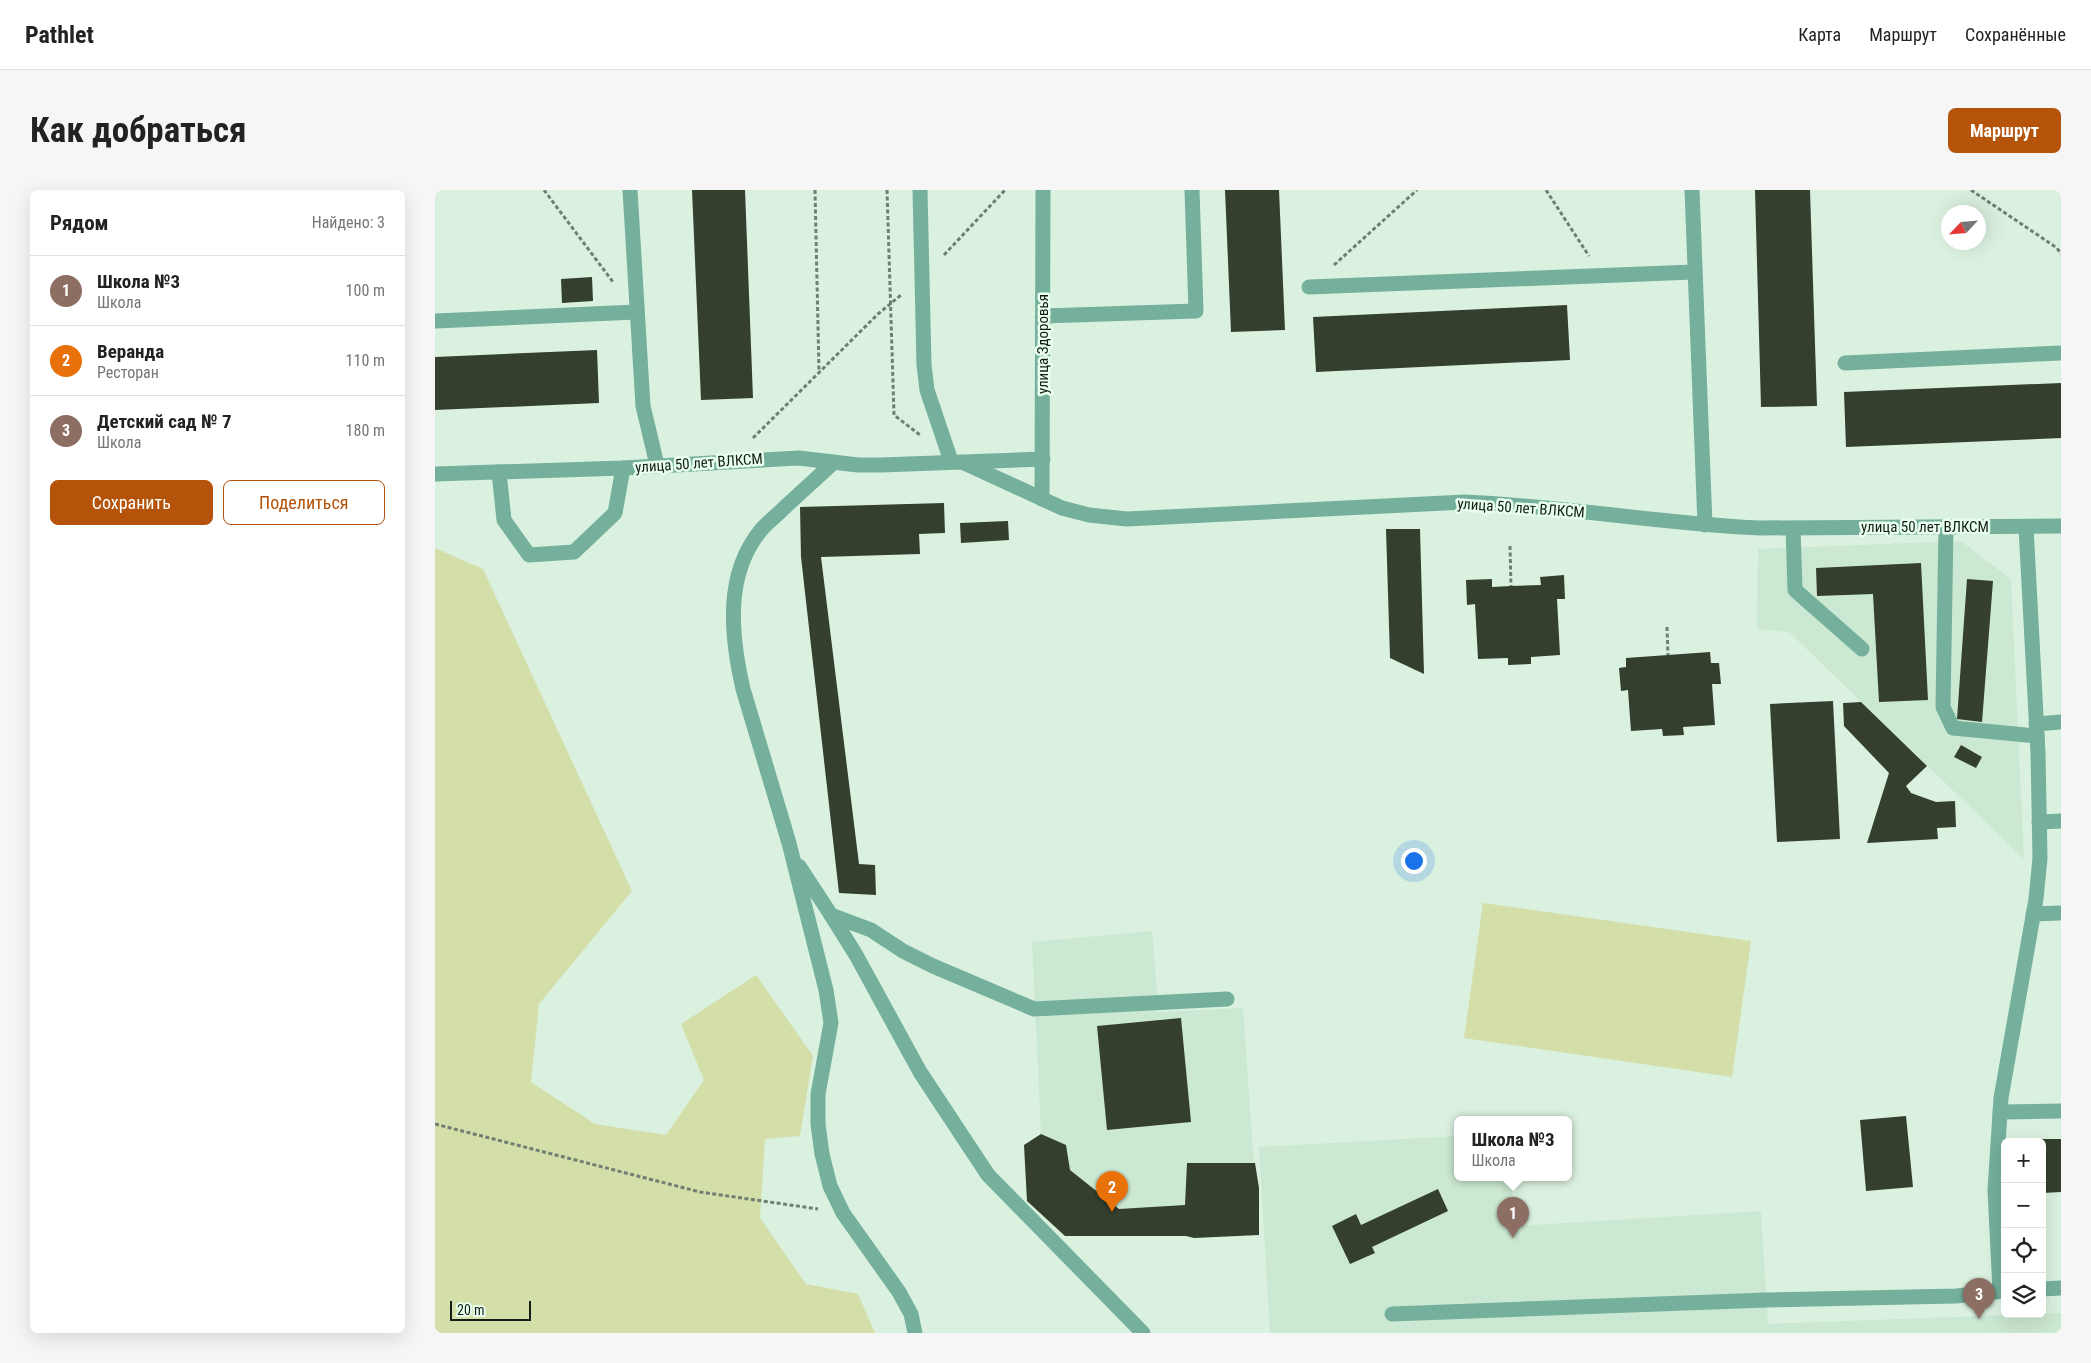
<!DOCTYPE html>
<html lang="ru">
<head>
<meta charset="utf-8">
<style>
  :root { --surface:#fff; --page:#f6f6f6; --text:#222; --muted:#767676; --line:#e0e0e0; --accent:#b45309 }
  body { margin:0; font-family:"Roboto Condensed",sans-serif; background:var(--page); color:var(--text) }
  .controls { position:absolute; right:15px; bottom:15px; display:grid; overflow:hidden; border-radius:8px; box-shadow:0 5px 20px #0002 }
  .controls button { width:45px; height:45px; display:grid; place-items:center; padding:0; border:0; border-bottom:1px solid var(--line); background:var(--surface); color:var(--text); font:25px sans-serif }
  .compass { position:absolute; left:1506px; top:15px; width:45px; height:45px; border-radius:50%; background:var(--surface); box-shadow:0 5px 20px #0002; rotate:244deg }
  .scale { position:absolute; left:15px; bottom:12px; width:81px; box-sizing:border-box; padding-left:5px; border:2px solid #151d17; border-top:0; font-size:14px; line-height:18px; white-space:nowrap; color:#151d17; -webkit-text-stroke:4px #e8ffee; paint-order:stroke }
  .you { position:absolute; left:978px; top:670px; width:18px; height:18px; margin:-12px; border:4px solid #fff; border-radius:50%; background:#1a73e8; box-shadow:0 0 0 8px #1a73e833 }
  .badge { display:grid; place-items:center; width:32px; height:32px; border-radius:50%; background:var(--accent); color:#fff; font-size:16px; font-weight:700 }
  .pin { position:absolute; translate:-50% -41px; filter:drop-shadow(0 1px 2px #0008) }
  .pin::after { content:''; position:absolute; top:26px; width:18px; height:15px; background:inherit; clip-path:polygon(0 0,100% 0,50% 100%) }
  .popup { position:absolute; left:1019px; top:926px; width:118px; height:65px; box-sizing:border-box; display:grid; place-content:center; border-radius:8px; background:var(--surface); filter:drop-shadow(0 1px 4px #0005); font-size:16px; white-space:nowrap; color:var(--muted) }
  .popup b { font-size:19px; color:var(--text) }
  .popup::after { content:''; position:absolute; left:50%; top:100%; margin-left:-10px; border:10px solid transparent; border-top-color:var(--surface) }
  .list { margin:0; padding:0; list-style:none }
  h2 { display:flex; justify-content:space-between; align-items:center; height:65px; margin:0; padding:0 20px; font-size:21px }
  h2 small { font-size:16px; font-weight:400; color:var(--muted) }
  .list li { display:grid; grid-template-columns:32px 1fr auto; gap:15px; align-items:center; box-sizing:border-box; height:70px; padding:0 20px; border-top:1px solid var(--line) }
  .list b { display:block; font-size:19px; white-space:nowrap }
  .list p { margin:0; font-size:16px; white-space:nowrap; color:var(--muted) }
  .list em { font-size:16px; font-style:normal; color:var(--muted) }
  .actions { display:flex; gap:10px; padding:15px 20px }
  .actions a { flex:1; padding:11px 0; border:1px solid var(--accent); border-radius:8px; text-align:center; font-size:18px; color:var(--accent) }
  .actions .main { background:var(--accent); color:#fff }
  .icon { flex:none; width:28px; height:28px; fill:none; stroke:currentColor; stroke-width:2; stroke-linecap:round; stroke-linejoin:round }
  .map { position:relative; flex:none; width:1626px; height:1143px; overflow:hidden; border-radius:8px }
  header { display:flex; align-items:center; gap:30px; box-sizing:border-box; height:70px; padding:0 25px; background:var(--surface); border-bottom:1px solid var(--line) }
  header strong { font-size:24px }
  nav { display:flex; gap:28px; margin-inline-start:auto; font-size:18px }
  .intro { display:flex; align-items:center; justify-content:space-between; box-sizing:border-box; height:120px; padding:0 30px }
  h1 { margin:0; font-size:35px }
  .button { padding:12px 22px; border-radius:8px; background:var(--accent); color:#fff; font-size:18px; font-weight:700 }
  main { display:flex; gap:30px; padding:0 30px }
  aside { flex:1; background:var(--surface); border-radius:8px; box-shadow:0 5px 20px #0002 }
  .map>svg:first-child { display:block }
  .built { fill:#cbe8d2 }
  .green { fill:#d4dea9 }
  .building { fill:#343f2e }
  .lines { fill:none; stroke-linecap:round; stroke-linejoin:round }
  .path { stroke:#707e73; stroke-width:3; stroke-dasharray:4 2.5; stroke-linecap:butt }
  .minor { stroke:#75b09c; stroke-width:15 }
  .labels { text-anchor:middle; stroke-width:5; stroke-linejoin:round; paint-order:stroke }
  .street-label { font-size:15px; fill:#151d17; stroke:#e8ffee }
</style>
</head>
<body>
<header>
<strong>Pathlet</strong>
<nav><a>Карта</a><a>Маршрут</a><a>Сохранённые</a></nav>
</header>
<div class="intro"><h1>Как добраться</h1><a class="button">Маршрут</a></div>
<main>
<aside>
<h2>Рядом<small>Найдено: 3</small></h2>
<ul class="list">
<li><span class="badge" style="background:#8d6e63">1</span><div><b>Школа №3</b><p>Школа</p></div><em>100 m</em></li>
<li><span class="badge" style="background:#e8710a">2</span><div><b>Веранда</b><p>Ресторан</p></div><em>110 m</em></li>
<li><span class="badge" style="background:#8d6e63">3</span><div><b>Детский сад № 7</b><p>Школа</p></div><em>180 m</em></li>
</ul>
<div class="actions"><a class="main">Сохранить</a><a>Поделиться</a></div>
</aside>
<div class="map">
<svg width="1626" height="1143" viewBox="0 0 1626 1143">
  <rect width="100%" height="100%" fill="#dbf1e0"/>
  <g class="built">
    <path d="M1526,351L1576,389L1589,669L1354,442L1322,439L1323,359Z"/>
    <path d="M717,741L724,822L808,818L824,1045L630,1046L592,1011L589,955L606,944L597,752Z"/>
    <path d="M1023,946V987H1076L1080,1036L1326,1021L1333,1134L1626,1123V1143H835L824,957Z"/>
  </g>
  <g class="green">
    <path d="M0,358L48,379L197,701L104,814L96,892L160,934L231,945L269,890L246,834L321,785L378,866L365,946L330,949L325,1028L371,1094L423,1104L440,1143H0Z"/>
    <path d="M1048,713L1316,751L1297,887L1029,848Z"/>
  </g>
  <g class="building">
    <path d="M257,0H310L318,208L266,210Z"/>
    <path d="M790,0H844L850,140L796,142Z"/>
    <path d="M1320,0H1375L1382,216L1326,217Z"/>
    <path d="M157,87L158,111L127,113L126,89Z"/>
    <path d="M1132,115L1135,170L881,182L878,127Z"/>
    <path d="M162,160L164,213L0,220V167Z"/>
    <path d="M1626,193V248L1411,257L1409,202Z"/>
    <path d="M509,313L510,343L484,344L485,364L386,367L424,674L440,675L441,705L404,703L366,367L365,317Z"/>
    <path d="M573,331L574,350L526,353L525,333Z"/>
    <path d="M951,339H985L989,484L955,468Z"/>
    <path d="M1486,373L1493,510L1444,512L1438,404L1382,406L1381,378Z"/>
    <path d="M1129,385L1130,409H1122L1125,465L1096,467V474L1073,475V468L1043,469L1040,414L1032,415L1031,390L1057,389V397L1076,396L1106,395L1105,387Z"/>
    <path d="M1532,389L1558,391L1547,532L1522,529Z"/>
    <path d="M1275,462L1276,473H1284L1286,494H1277L1280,535L1248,537L1249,545L1228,546L1227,539L1196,541L1193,500L1186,501L1184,478L1191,477V468Z"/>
    <path d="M1398,511L1405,649L1342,652L1335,514Z"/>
    <path d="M1426,512L1492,576L1471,596L1476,603L1501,612L1520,611L1521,637L1502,638L1503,649L1432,653L1454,583L1409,536L1408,513Z"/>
    <path d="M1526,555L1547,567L1541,578L1519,567Z"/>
    <path d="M746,828L756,932L672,940L662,836Z"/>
    <path d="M1471,926L1478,997L1431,1001L1425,930Z"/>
    <path d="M606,944L631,955L635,980L684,1019L750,1015L752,973H820L824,998V1045L759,1048L751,1046H630L592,1011L589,955Z"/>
    <path d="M1599,949H1626V1002L1607,1003V952H1599Z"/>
    <path d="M1003,999L1013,1021L937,1057L940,1063L915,1074L897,1036L921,1024L926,1035Z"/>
  </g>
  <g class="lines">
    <g class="path">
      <path d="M109,0L178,92"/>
      <path d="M380,0L384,182"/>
      <path d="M452,0L459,225L485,245"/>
      <path d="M1111,0L1154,66"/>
      <path d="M1536,0L1622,58L1626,64"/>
      <path d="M509,65L570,0"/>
      <path d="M899,75L982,0"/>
      <path d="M318,248L443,124L466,105"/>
      <path d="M1075,356L1076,396"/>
      <path d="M1232,437L1233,465"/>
      <path d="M0,934L265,1002L383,1019"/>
    </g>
    <g class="minor">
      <path d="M195,0L208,216L222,275"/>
      <path d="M485,0L489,175L492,200L516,271"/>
      <path d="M1257,0L1270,335"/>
      <path d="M874,97L1259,82"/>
      <path d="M608,126L761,121L757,0"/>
      <path d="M0,131L201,122"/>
      <path d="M1410,173L1626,163"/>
      <path d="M399,272C382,288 365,303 348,319C341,326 332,333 326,340C289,385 296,446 308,499L354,653L391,800L396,833L383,904V934L387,964L395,996L408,1023L464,1102L476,1124L480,1143"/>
      <path d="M527,272L627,318L654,325L692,329L1030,312C1129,316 1227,334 1325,338L1626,336"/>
      <path d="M64,282L69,330L94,365L139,362L180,323L188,278"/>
      <path d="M0,284L188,278L364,268L423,275H446L608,269"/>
      <path d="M607,309L608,0"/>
      <path d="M1511,337L1508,517L1518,538L1602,546"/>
      <path d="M1358,338L1360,400L1427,459"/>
      <path d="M1601,534L1626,532"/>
      <path d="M1604,632L1626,631"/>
      <path d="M364,676L396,725L436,740L468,761L498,776L599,819L792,809"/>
      <path d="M1598,724L1626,723"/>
      <path d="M396,725L421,765L485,882L553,985L708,1143"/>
      <path d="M1565,922L1626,921"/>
      <path d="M1607,1099L1626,1098"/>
      <path d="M1565,1101L1560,1000L1566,908L1601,709L1605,668L1603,563L1591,337"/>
      <path d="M957,1124L1331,1110L1521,1106L1570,1101"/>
    </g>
  </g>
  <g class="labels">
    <g class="street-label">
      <text transform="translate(608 154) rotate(-90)" y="5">улица Здоровья</text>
      <text transform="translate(264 273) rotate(-4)" y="5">улица 50 лет ВЛКСМ</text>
      <text transform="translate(1086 318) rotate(4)" y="5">улица 50 лет ВЛКСМ</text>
      <text x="1490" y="342">улица 50 лет ВЛКСМ</text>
    </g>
  </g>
</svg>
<div class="controls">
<button>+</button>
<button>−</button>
<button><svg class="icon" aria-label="locate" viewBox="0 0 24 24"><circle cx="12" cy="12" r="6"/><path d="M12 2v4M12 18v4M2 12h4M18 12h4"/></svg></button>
<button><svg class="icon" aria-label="layers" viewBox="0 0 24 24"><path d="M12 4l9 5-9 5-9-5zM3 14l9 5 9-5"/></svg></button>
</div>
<svg class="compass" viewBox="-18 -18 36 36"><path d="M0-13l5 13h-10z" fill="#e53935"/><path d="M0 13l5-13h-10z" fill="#767676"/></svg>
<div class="scale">20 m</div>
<div class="you"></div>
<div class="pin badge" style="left:1078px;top:1048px;background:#8d6e63">1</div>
<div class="popup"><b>Школа №3</b>Школа</div>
<div class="pin badge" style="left:677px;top:1022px;background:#e8710a">2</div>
<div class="pin badge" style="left:1544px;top:1129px;background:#8d6e63">3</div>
</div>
</main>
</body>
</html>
